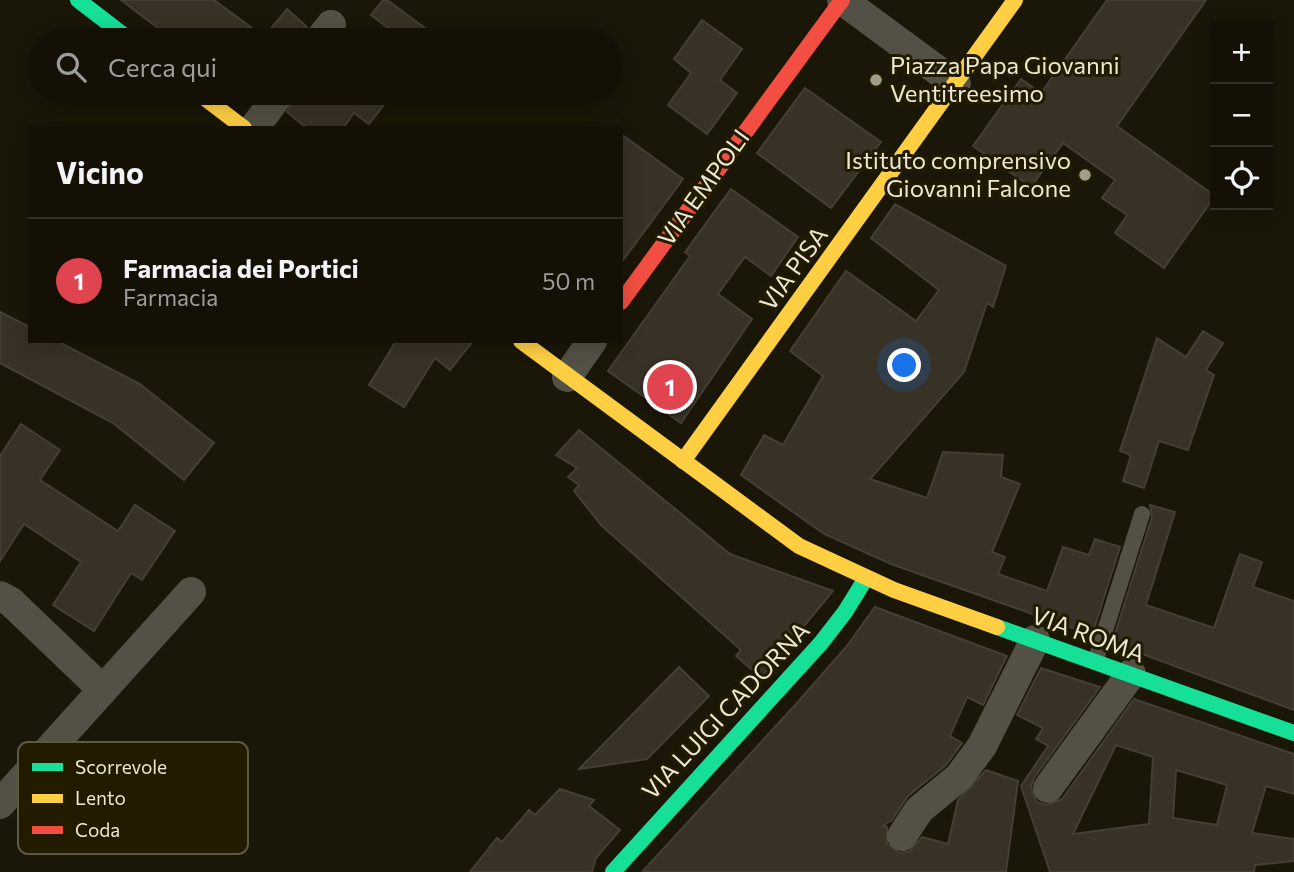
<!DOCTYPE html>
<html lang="it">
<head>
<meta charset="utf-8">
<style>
  :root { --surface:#141006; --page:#1d1910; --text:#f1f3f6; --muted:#9d9d9b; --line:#333028; --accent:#ea580c }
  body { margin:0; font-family:Commissioner,sans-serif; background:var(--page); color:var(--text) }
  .controls { position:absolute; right:21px; top:21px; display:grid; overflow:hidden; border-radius:0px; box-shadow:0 4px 18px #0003 }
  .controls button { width:63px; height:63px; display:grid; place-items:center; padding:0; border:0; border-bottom:2px solid var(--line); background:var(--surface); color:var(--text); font:35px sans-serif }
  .you { position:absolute; left:905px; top:366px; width:24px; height:24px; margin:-18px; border:5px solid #fff; border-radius:50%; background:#1a73e8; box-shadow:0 0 0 10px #1a73e833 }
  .badge { display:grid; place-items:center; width:46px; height:46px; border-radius:50%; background:var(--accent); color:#fff; font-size:23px; font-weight:700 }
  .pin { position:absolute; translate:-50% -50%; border:4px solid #fff; box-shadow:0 2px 7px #0006 }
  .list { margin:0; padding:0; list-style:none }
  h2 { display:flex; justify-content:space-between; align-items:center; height:91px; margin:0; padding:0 28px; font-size:30px }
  h2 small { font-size:23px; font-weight:400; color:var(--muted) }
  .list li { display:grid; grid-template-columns:46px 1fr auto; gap:21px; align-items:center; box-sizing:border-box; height:126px; padding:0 28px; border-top:2px solid var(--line) }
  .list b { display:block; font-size:26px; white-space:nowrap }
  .list p { margin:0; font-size:23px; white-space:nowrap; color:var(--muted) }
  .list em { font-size:23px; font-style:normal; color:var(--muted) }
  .icon { flex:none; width:38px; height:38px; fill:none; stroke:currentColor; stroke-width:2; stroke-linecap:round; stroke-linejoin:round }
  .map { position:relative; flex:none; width:1294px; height:872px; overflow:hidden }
  .search { position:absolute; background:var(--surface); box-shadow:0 4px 18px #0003; left:28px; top:28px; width:595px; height:77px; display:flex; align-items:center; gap:18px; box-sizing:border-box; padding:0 24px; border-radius:38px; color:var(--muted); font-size:26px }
  .panel { position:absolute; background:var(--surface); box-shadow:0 4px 18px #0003; left:28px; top:126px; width:595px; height:217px; border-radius:0px }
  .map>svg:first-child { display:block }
  .building { fill:#383126; stroke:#453e34; stroke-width:2; fill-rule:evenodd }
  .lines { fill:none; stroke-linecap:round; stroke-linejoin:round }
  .lane { stroke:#535145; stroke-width:16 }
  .street { stroke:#535145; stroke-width:30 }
  .fast { stroke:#16e098; stroke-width:16 }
  .slow { stroke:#ffcf43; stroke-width:16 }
  .jam { stroke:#f24e42; stroke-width:16 }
  .poi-dot { fill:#a29e8e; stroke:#221b00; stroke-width:2.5 }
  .labels { text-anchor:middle; stroke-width:6; stroke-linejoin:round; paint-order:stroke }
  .poi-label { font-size:24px; fill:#ece7d6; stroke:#221b00; text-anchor:start }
  .street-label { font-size:24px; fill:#ece7d6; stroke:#221b00 }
  .key { fill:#221b00; stroke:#5f5840; stroke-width:2 }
  .key-label { font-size:19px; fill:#ece7d6 }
</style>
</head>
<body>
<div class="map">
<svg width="1294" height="872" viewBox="0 0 1294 872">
  <rect width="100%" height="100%" fill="#1a1608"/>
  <g class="building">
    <path d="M121,0H214L264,37L287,9L307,27L302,40H174Z"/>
    <path d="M383,0H387L441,40H404L371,15Z"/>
    <path d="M1107,0H1206L1117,126L1215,196L1164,268L1115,233L1127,215L1102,198L1115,180L1063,143L1031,187L973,146L1021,79L1041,93Z"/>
    <path d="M702,20L742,49L720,80L737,93L707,134L668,105L691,73L674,59Z"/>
    <path d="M805,88L881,142L831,208L757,153Z"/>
    <path d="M297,93H393L369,124L354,113L343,128H307L287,112Z"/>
    <path d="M621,134L683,179L621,263Z"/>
    <path d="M731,189L798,237L771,276L745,257L718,294L752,319L681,423L608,371L690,256L685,252Z"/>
    <path d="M895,204L1006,266L993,307L987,303L964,372L870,479L927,498L943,452L1003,455L1001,477L1020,484L992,552L1005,557L998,574L1047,591L1063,547L1089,555L1095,539L1120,547L1092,635L891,564L824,534L741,475L764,435L783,445L823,376L790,351L846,271L916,321L939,290L871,238Z"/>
    <path d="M0,312L30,327V341H57L140,384L214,443L184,480L113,423L0,363Z"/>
    <path d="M1203,331L1223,343L1206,370L1214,375L1188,450L1159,441L1144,488L1123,481L1131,455L1120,451L1157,338L1186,357Z"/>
    <path d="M396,341H473L450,370L435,358L404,407L369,385Z"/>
    <path d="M21,424L60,450L40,480L118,531L135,505L175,531L142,580L131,573L94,631L53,605L81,562L24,524L0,561V456Z"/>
    <path d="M579,430L730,554L833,591L761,678L736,656L741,650L601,525L574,491L579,485L568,477L577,468L556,455Z"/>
    <path d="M1150,505L1175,512L1146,605L1214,628L1240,554L1262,562L1253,587L1294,601V710L1112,643L1152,517Z"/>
    <path d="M875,607L1007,656L983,705L967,697L950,736L962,743L946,765L908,796L892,820L883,826L887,827V844L900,853L910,851L922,837L948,844L958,800L986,770L1018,781L1006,872H642L796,704L846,647Z"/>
    <path d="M679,667L709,696L647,759L579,769Z"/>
    <path d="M1041,668L1100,687L1034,778L1031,787L1037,802L1047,805L1062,799L1134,699L1294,754V794L1266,786L1252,833L1294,839V861L1255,865L1254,872H1050L1021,786L1048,746L1036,739L1043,728L1017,715ZM1116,745L1153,757L1149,824L1073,834ZM1176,770L1227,785L1217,825L1173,818Z"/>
    <path d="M560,789L594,800L589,806L620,830L596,858L592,872H470L497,838L502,842L529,810L535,815Z"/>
  </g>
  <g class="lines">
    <path class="lane" d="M1095,662L1142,514"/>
    <g class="street">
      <path d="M842,0L956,84"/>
      <path d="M319,40L331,25"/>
      <path d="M254,128L280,93"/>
      <path d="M567,377L592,341"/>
      <path d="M0,596L11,602L103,690"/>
      <path d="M1048,788L1131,674"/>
      <path d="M0,804L191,592"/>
      <path d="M902,836L919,810L959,777L982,746L1035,640"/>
    </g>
    <g class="fast">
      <path d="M78,0L130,40"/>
      <path d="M997,627L1294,733"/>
      <path d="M613,872L821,643L845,612L866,578"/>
    </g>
    <g class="slow">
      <path d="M198,93L244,128"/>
      <path d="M521,341L799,546L894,590L997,627"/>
      <path d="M683,461L1015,0"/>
    </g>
    <path class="jam" d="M621,302L842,0"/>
  </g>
  <g class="poi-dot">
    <circle cx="876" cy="80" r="7"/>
    <circle cx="1085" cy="175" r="7"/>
  </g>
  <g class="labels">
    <g class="poi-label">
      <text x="890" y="74">Piazza Papa Giovanni<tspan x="890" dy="28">Ventitreesimo</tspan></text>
      <text x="1071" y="169" text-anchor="end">Istituto comprensivo<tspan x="1071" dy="28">Giovanni Falcone</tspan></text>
    </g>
    <g class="street-label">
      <text transform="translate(704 188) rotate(-54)" y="8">VIA EMPOLI</text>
      <text transform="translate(794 269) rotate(-54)" y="8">VIA PISA</text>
      <text transform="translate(1088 635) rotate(20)" y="8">VIA ROMA</text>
      <text transform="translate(726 711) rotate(-47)" y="8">VIA LUIGI CADORNA</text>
    </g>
  </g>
  <rect x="18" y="742" width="230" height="112" rx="10" class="key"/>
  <rect x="32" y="763" width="31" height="8" fill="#16e098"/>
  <rect x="32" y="794" width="31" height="9" fill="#ffcf43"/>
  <rect x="32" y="826" width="31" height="8" fill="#f24e42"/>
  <g class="key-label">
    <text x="75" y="774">Scorrevole</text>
    <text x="75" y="805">Lento</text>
    <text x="75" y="837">Coda</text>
  </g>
</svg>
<div class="controls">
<button>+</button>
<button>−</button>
<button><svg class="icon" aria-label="locate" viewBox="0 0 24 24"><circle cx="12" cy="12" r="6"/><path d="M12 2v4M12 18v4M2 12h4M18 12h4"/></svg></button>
</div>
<div class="you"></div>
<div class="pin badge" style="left:670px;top:387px;background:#e0444e">1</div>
<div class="search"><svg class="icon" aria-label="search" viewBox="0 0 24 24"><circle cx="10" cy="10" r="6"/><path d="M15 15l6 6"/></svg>Cerca qui</div>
<section class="panel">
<h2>Vicino<small></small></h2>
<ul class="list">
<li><span class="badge" style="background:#e0444e">1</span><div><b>Farmacia dei Portici</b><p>Farmacia</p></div><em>50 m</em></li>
</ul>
</section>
</div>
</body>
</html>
